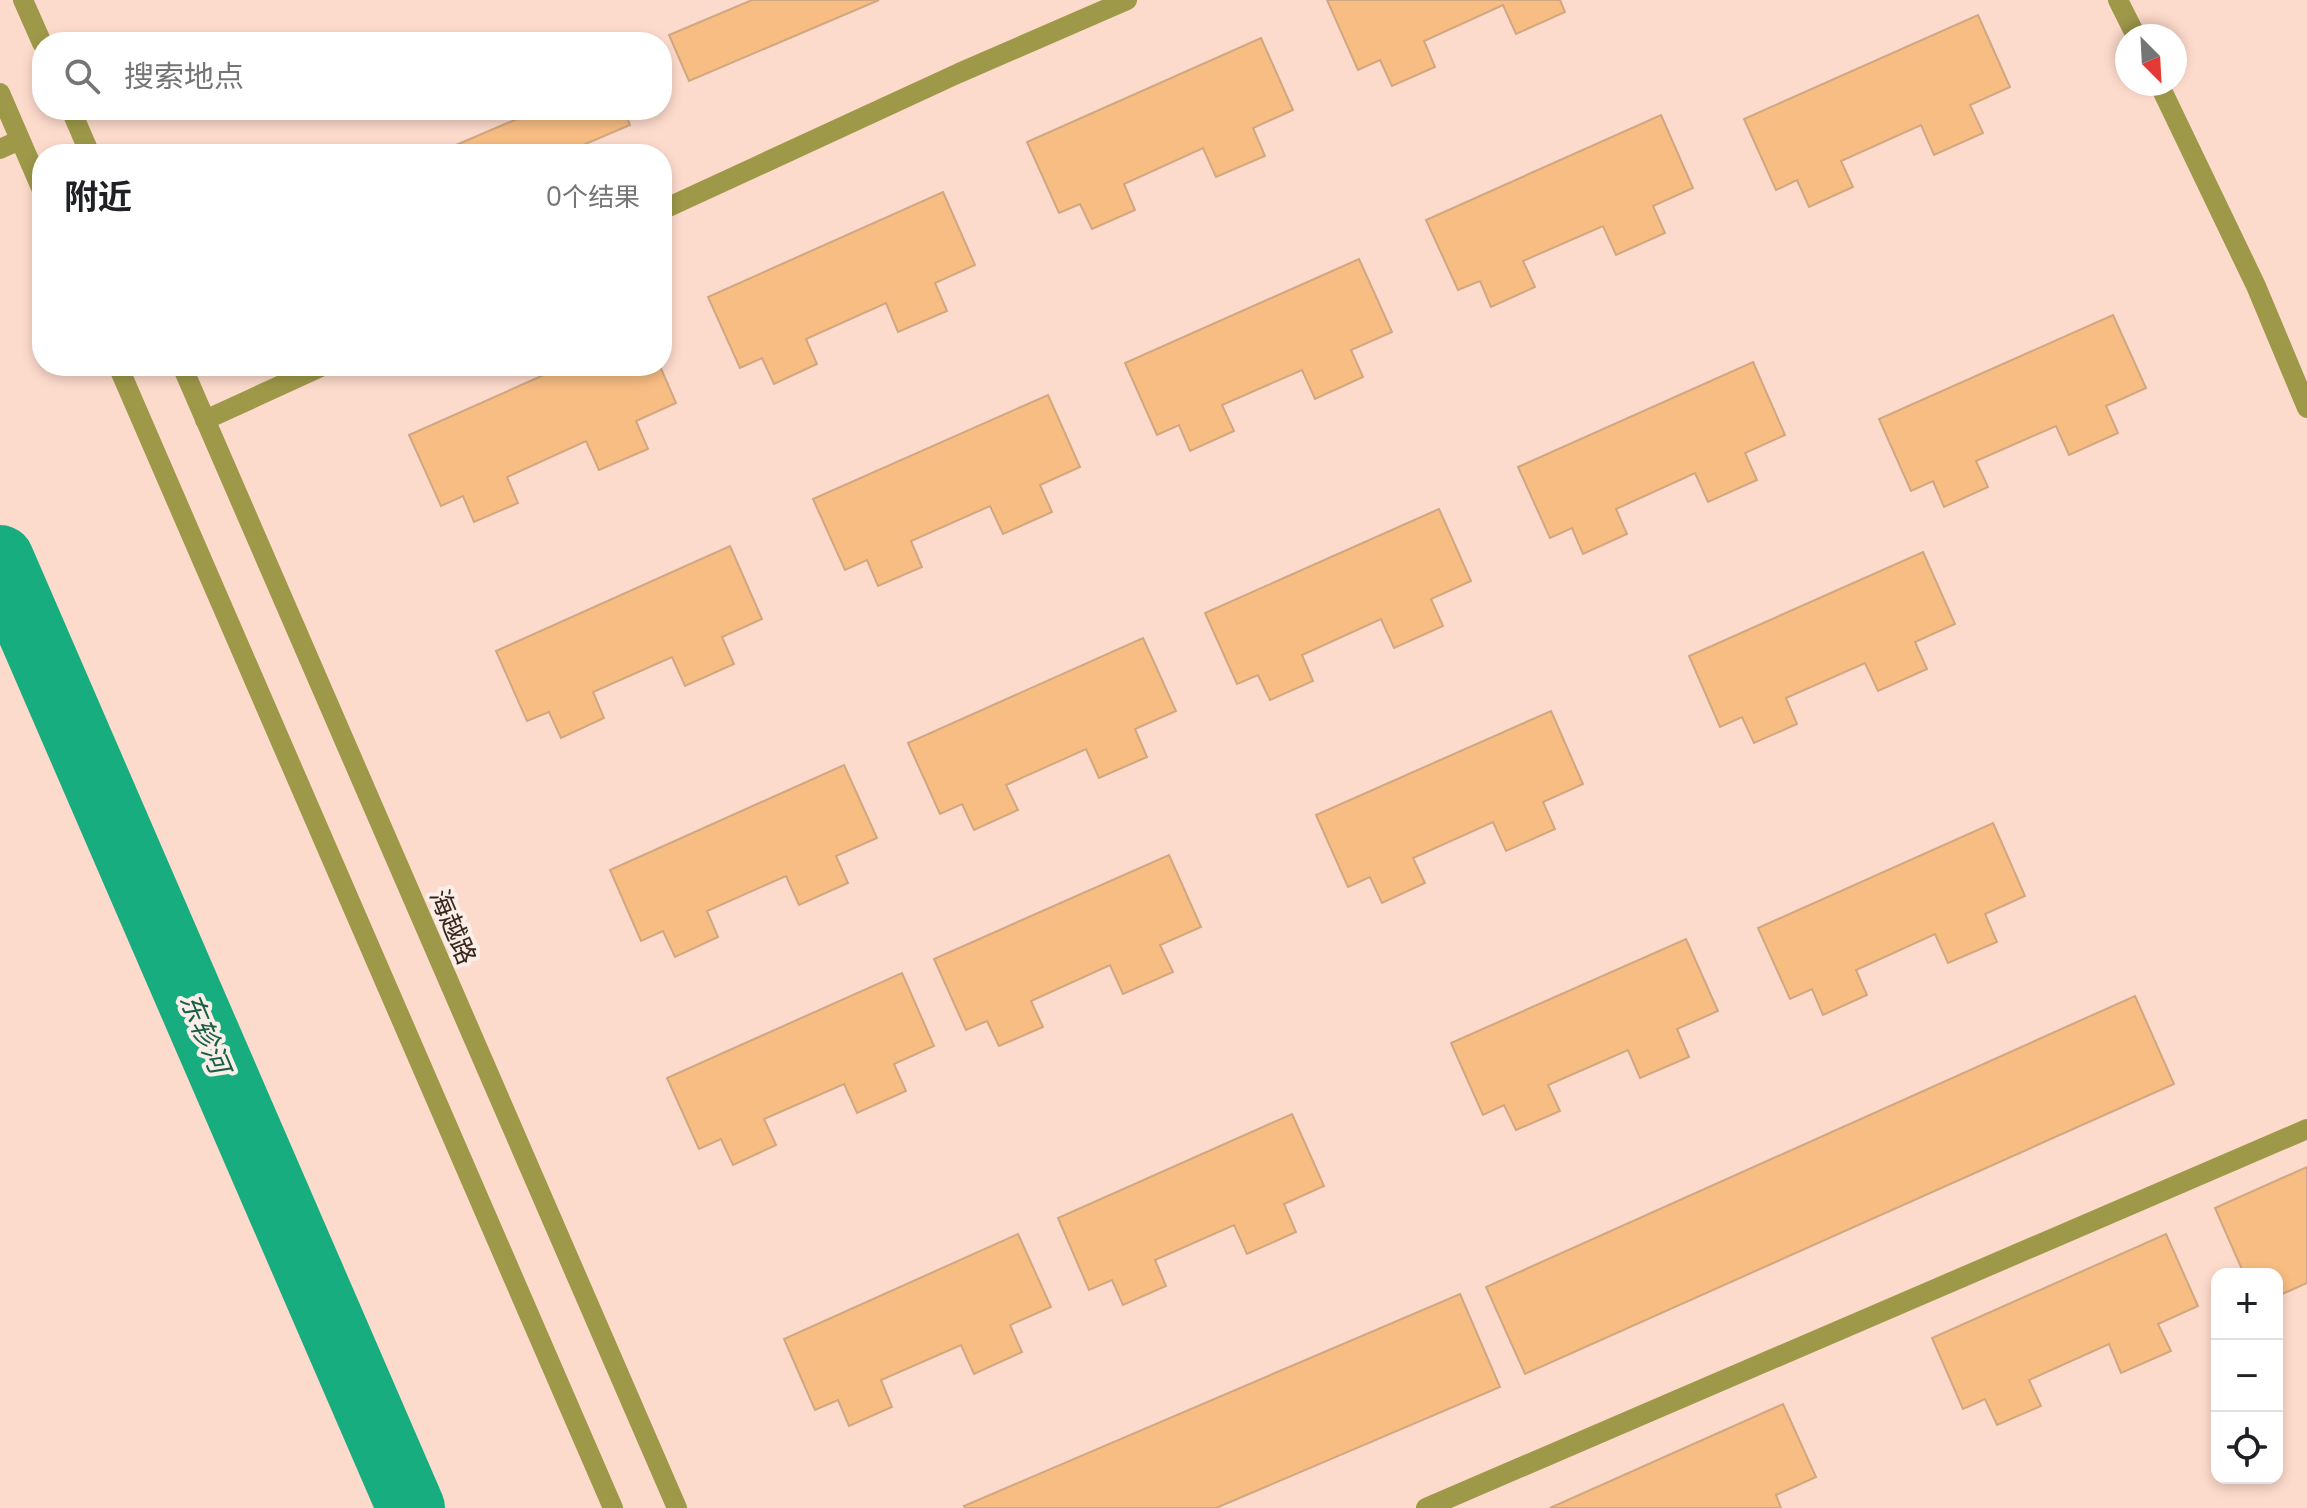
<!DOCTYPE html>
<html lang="zh">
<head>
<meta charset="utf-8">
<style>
  :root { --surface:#fff; --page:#f2f2f2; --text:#202124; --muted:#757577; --line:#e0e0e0 }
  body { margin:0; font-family:Poppins,"Noto Sans SC",sans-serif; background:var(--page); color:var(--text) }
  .controls { position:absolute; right:24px; bottom:24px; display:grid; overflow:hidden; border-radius:16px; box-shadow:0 4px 12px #0003 }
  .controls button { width:72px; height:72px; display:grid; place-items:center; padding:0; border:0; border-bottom:2px solid var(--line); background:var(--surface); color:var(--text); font:40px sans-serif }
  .compass { position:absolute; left:2115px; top:24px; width:72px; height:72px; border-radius:50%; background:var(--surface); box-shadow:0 4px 12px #0003; rotate:156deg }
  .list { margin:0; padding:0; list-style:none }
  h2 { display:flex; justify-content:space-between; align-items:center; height:104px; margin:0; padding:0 32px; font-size:34px }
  h2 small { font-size:26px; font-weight:400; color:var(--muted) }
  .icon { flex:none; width:44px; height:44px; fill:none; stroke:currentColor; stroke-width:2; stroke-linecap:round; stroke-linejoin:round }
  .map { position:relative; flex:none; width:2307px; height:1508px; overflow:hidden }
  .search { position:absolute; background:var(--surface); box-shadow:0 4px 12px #0003; left:32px; top:32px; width:640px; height:88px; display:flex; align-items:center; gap:20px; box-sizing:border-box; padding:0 28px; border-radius:32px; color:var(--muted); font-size:30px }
  .panel { position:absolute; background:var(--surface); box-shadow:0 4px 12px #0003; left:32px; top:144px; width:640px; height:232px; border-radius:32px }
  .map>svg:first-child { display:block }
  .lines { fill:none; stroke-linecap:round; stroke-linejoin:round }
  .river { stroke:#17ad7f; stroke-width:68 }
  .building { fill:#f8bd83; stroke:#d0a780; stroke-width:2 }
  .minor { stroke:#9e9949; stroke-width:20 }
  .labels { text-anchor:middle; stroke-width:8; stroke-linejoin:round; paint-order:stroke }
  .street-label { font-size:26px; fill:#39251b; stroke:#f9eee8 }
  .water-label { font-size:28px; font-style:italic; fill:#195e46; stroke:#f9eee8 }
</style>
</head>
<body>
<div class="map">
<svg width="2307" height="1508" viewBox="0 0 2307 1508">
  <rect width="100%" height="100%" fill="#fddbcc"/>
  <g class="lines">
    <path class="river" d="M0,559L411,1508"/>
  </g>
  <g class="building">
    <path d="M752,0H879L689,81L669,35Z"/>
    <path d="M1327,0H1560L1565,12L1516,34L1503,5L1424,41L1435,67L1392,86L1380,60L1358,70Z"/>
    <path d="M1978,15L2010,87L1970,105L1983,133L1934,155L1921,125L1841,161L1853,187L1809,207L1797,180L1776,190L1744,119Z"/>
    <path d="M1261,38L1293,110L1253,128L1265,156L1216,177L1203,148L1124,184L1135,210L1092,229L1080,204L1059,213L1027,142Z"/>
    <path d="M538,110H624L630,125L562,154H435Z"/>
    <path d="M1661,115L1693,188L1653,206L1665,233L1616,255L1603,226L1523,261L1535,287L1491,307L1480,281L1458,290L1426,220Z"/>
    <path d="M943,192L975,265L935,283L947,311L898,332L886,303L806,339L817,364L774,384L762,358L740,368L708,297Z"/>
    <path d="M1359,259L1392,332L1351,350L1363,377L1315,399L1302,370L1222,405L1234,431L1190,451L1179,425L1157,435L1125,363Z"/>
    <path d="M2113,315L2146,388L2106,406L2118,433L2069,455L2056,426L1976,461L1988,487L1944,507L1933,481L1911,491L1879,419Z"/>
    <path d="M1753,362L1785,435L1745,453L1757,480L1708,502L1695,473L1616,509L1627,534L1583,554L1572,528L1550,538L1518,467Z"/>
    <path d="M564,366H660L676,403L636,421L648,449L599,470L586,441L507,477L518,503L474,522L463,496L441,506L409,435Z"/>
    <path d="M1048,395L1080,467L1040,485L1052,512L1003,534L990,506L911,541L922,567L878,586L867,560L845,570L813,499Z"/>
    <path d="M1439,509L1471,581L1431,599L1443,626L1394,648L1381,619L1302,655L1313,681L1270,700L1258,675L1237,684L1205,613Z"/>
    <path d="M730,546L762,619L722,637L734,664L685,686L672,657L593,692L604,718L561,738L549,712L527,721L496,651Z"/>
    <path d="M1923,552L1955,624L1915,642L1927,669L1878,691L1865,663L1786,698L1797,724L1754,743L1742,717L1720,727L1689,656Z"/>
    <path d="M1143,638L1176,711L1135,729L1147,757L1099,778L1086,749L1006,785L1018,810L974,830L962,804L940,814L908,743Z"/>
    <path d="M1551,711L1583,784L1543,802L1555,829L1506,851L1493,822L1413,858L1425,883L1382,903L1370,877L1348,887L1316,815Z"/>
    <path d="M844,765L877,838L836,856L848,883L799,905L786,876L707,911L718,937L675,957L663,931L641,941L610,870Z"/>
    <path d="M1993,823L2025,896L1985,914L1997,942L1948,963L1935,934L1856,970L1867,995L1823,1015L1812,989L1790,999L1758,928Z"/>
    <path d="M1169,855L1201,927L1160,945L1173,972L1123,994L1110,965L1031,1001L1043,1027L999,1046L987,1021L966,1030L934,959Z"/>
    <path d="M1686,939L1718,1011L1677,1029L1689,1057L1640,1078L1628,1050L1548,1085L1560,1111L1516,1130L1504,1105L1483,1115L1451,1043Z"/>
    <path d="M902,973L934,1046L894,1064L906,1091L857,1113L844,1084L764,1119L776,1145L733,1165L721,1139L699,1149L667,1078Z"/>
    <path d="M2135,996L2174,1084L1525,1374L1486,1287Z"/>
    <path d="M1292,1114L1324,1186L1284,1204L1296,1232L1247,1254L1234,1225L1155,1260L1166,1286L1123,1305L1112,1280L1089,1290L1058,1218Z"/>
    <path d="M2307,1167V1283L2280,1295L2277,1288V1274H2271L2268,1269L2257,1274H2244L2215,1208Z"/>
    <path d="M1018,1234L1051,1307L1010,1325L1022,1352L974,1374L961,1345L881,1380L892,1407L849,1426L838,1400L815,1410L784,1339Z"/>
    <path d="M2166,1234L2198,1306L2158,1324L2171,1351L2121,1373L2109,1344L2029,1380L2041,1406L1997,1425L1985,1399L1963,1409L1932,1338Z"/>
    <path d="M1460,1294L1500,1387L1216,1508H965L964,1506Z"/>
    <path d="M1783,1404L1816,1477L1776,1495L1781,1508H1550Z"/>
  </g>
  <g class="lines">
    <g class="minor">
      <path d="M23,0L42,43"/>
      <path d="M2118,0L2136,36"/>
      <path d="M2159,84L2256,286L2307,408"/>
      <path d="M0,93L42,190"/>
      <path d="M71,110L90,154"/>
      <path d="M0,149L20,140"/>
      <path d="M662,210L959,73L1127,0"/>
      <path d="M118,366L613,1508"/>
      <path d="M182,366L677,1508"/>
      <path d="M205,420L323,366"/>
      <path d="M1426,1508L2307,1129"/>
    </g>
  </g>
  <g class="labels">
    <g class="street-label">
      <text transform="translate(453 927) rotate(67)" y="9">海越路</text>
    </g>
    <g class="water-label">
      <text transform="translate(205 1033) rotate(67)" y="10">东轸河</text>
    </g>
  </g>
</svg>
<div class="controls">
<button>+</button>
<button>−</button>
<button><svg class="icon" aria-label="locate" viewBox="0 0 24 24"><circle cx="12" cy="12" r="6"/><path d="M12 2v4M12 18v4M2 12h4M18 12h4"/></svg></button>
</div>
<svg class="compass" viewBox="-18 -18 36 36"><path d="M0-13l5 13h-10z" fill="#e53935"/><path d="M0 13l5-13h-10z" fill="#757577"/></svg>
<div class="search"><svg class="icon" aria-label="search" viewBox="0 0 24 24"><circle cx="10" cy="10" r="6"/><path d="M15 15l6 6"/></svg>搜索地点</div>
<section class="panel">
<h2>附近<small>0个结果</small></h2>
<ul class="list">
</ul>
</section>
</div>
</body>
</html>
